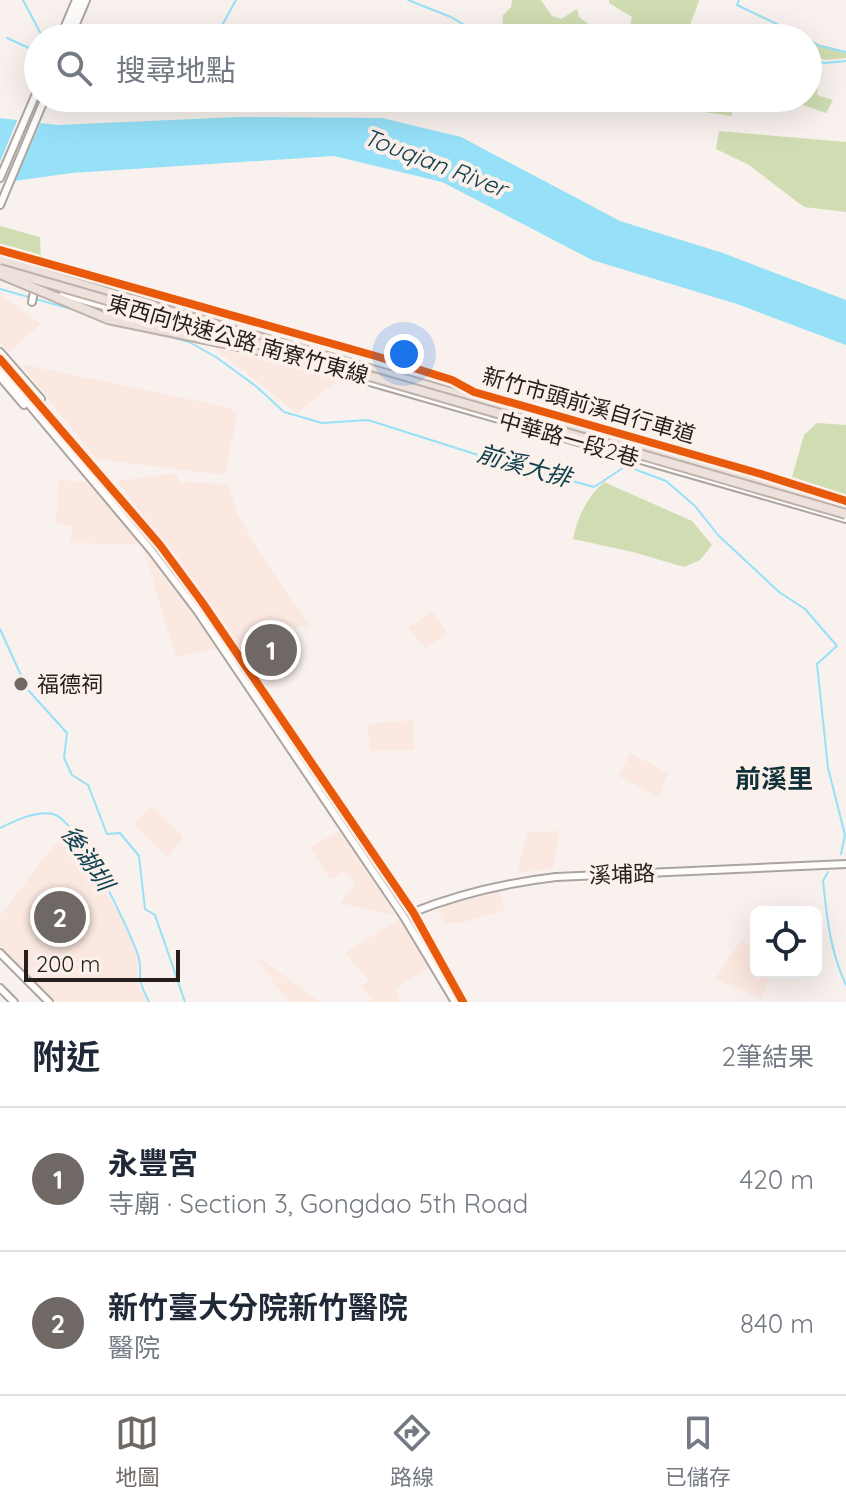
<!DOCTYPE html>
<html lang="zh-TW">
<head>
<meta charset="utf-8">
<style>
  :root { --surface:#fff; --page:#f2f2f3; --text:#1f2937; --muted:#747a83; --line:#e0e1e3; --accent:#6f6864 }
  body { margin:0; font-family:Quicksand,"Noto Sans TC",sans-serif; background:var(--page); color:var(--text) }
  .controls { position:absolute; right:24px; bottom:24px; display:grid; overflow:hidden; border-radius:12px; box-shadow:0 8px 32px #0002 }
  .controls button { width:72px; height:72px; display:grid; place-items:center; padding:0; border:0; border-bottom:2px solid var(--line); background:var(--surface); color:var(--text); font:40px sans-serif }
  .scale { position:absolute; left:24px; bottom:20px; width:156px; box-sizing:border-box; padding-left:8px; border:4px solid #251e1a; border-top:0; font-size:22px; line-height:28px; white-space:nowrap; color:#251e1a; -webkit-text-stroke:6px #fcf0ea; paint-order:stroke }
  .you { position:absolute; left:404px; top:354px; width:28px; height:28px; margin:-20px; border:6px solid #fff; border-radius:50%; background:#1a73e8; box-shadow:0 0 0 12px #1a73e833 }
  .badge { display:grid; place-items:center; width:52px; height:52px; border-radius:50%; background:var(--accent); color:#fff; font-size:26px; font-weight:700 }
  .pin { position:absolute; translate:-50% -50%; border:4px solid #fff; box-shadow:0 2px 8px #0006 }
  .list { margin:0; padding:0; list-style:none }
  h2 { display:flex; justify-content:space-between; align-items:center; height:104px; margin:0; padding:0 32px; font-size:34px }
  h2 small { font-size:26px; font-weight:400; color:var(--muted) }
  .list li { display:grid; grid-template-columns:52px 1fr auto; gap:24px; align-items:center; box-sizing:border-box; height:144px; padding:0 32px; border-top:2px solid var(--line) }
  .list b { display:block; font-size:30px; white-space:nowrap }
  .list p { margin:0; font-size:26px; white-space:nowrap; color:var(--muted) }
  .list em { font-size:26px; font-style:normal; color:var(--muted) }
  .icon { flex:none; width:44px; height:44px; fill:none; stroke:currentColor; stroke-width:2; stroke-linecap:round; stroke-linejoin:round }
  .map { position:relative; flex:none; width:846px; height:1002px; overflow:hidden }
  .search { position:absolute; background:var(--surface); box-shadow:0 8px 32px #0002; left:24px; right:24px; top:24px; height:88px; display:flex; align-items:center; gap:20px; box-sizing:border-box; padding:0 28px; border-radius:44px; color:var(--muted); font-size:30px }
  .sheet { height:392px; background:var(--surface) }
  nav { display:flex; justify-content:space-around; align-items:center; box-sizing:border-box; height:112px; border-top:2px solid var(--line); background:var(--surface); font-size:22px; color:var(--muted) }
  nav a { display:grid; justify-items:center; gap:4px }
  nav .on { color:var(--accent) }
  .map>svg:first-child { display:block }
  .built { fill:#fbe8e0 }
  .green { fill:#d0ddb2 }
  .water { fill:#96e1f8 }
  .pier { fill:#f8f1ee }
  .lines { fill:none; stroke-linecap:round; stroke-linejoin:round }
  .stream { stroke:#96e1f8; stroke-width:2 }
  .minor-casing { stroke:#aba5a2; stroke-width:10 }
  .highway-casing { stroke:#beb1aa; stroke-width:12 }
  .minor { stroke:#fefdfc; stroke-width:6 }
  .highway { stroke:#ece2db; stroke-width:8 }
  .highway-bridge-casing { stroke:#beb1aa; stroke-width:12; stroke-linecap:butt }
  .highway-bridge { stroke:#ece2db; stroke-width:8 }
  .cycleway-casing { stroke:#fcf0ea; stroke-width:13 }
  .cycleway { stroke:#e8590c; stroke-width:8 }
  .poi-dot { fill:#6f6864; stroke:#fcf0ea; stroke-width:3 }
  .labels { text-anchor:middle; stroke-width:8; stroke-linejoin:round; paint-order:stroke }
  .street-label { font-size:22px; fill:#251e1a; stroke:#fcf0ea }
  .poi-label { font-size:22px; fill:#251e1a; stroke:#fcf0ea; text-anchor:start }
  .water-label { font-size:24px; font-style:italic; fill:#104150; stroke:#fcf0ea }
  .quarter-label { font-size:26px; font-weight:bold; fill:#0f3137; stroke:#fcf0ea }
</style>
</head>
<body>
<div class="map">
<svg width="846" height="1002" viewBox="0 0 846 1002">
  <rect width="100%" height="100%" fill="#f8f1ee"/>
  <g class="built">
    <path d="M0,294L40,324L9,352L0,342Z"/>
    <path d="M213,347L339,380L297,413Z"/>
    <path d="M21,364L231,408L237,415L225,475L96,459Z"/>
    <path d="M176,473L180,482L228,484L238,515L261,555L311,627L263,625L272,634L255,666L117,481Z"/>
    <path d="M59,480L89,482L140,544L71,543L72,526L56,523Z"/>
    <path d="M144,551L219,648L176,657Z"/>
    <path d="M432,611L447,633L426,649L408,628Z"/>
    <path d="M413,720L414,750L371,751L367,724Z"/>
    <path d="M630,753L668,773L658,797L619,776Z"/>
    <path d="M150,806L183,837L168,858L134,825Z"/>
    <path d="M342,830L395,916L340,903L356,884L345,871L330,879L310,847Z"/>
    <path d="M559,831L553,868L517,873L528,832Z"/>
    <path d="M64,832L118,912L138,954L137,982L146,1002H56L0,946V916Z"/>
    <path d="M499,891L505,910L460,923H443L438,908Z"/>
    <path d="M401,918L430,967L395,989L400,1002H367L372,999L361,986L369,980L345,953Z"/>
    <path d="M741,940L756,950V972H772L761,999L715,979Z"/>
    <path d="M257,957L321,1002H291L278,989Z"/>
  </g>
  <g class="green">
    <path d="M512,0H541L552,16L561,19L577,9L579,17L607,38H502L503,15L511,7Z"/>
    <path d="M609,0H698L699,1L685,38H614L617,27L630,26L632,17L609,3Z"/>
    <path d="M808,38L817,44L846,51V58L827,60L808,56Z"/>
    <path d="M811,77L818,82L817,95L833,100L826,113L794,102L768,100L808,98V78Z"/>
    <path d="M688,98H763L764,101L732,108V116L676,108L674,101Z"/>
    <path d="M719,131L846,142V212L804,207L749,165L716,149Z"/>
    <path d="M0,226L40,237L41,261L0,248Z"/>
    <path d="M817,423L846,425V495L792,477L804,435Z"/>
    <path d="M604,482L692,521L712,545L700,560L684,567L633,552L573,539C577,518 587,497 604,482Z"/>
  </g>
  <path class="water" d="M239,117L382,118L461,137L620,221L723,253L846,300V345L737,304L592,260L442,182L334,156L72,173L0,183V118L57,125Z"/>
  <path class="pier" d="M19,116L42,119L13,185L0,187V162Z"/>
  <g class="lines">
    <g class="stream">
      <path d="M23,0L41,34L48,38"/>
      <path d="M408,0L451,17L486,38"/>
      <path d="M739,0L737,5L806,38"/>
      <path d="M7,38L38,52"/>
      <path d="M215,38L236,0"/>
      <path d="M808,39L820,46L846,52"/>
      <path d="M808,61L825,63L846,61"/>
      <path d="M0,289L78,311"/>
      <path d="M153,332L189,342L216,357L257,387L284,412L322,423L368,420L475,454L594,487L626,466L666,481L695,506L718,535L779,592L805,609L837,646L817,664L828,768L845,835L841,854"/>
      <path d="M0,629L24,682"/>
      <path d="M28,690L67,733L64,758L72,775L88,785L107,834L120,833L139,856L145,909L155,915L185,1002"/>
      <path d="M0,828C14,821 37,810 53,814C78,820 129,929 138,955C141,963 140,971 140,979C141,987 146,995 149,1002"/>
      <path d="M828,872L823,881C827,918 830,951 846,985"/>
    </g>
    <defs>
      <g id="minor">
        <path d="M60,38L76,0"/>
        <path d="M65,38L81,0"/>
        <path d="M70,38L86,0"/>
        <path d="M0,178L38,89"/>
        <path d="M0,205L45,98"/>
        <path d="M42,288L172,326L185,323"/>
        <path d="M32,302L34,291"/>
        <path d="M266,350L373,383L846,519"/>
        <path d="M0,352L41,399"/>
        <path d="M0,359L160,545L202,602L413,912L463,1002"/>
        <path d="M0,370L151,550L198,612L404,917L455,1002"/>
        <path d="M0,377L24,405"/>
        <path d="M411,913C458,894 505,883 556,877L846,864"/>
        <path d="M0,953L49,1002"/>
        <path d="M0,988L14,1002"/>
      </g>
      <g id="highway">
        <path d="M0,260L233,330L846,506"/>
        <path d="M58,298L108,319L268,352"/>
      </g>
    </defs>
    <use href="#minor" class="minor-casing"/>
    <use href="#highway" class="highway-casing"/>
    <use href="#minor" class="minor"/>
    <use href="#highway" class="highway"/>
    <defs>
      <g id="highway-bridge">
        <path d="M0,269L846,514"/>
        <path d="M0,274L58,298"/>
      </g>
    </defs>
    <use href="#highway-bridge" class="highway-bridge-casing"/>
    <use href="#highway-bridge" class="highway-bridge"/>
    <defs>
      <g id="cycleway">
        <path d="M0,250L379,357L452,380L474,392L761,474L846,501"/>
        <path d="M0,359L160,545L202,602L413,912L463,1002"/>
      </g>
    </defs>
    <use href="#cycleway" class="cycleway-casing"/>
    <use href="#cycleway" class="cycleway"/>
  </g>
  <circle class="poi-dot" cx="21" cy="684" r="8"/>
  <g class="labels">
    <g class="street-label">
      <text transform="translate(238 339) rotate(16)" y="8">東西向快速公路 南寮竹東線</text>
      <text transform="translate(589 405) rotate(16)" y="8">新竹市頭前溪自行車道</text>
      <text transform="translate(569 439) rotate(16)" y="8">中華路一段2巷</text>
      <text transform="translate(622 874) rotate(-2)" y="8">溪埔路</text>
    </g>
    <g class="poi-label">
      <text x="37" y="692">福德祠</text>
    </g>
    <g class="water-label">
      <text transform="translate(435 163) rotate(21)" y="8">Touqian River</text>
      <text transform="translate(524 466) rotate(16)" y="8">前溪大排</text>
      <text transform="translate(87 858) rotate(56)" y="8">後湖圳</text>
    </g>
    <g class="quarter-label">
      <text x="774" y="788">前溪里</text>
    </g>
  </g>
</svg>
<div class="controls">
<button><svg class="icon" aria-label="locate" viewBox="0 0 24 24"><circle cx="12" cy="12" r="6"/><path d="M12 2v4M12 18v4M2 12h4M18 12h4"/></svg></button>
</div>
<div class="scale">200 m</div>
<div class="you"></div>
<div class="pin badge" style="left:271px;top:650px">1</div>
<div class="pin badge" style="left:60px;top:917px">2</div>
<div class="search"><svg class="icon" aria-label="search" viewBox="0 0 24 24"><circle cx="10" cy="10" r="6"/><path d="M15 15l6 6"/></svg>搜尋地點</div>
</div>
<section class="sheet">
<h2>附近<small>2筆結果</small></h2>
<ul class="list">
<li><span class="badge">1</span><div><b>永豐宮</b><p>寺廟 · Section 3, Gongdao 5th Road</p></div><em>420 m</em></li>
<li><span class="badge">2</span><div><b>新竹臺大分院新竹醫院</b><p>醫院</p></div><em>840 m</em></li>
</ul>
</section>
<nav>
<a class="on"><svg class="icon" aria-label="map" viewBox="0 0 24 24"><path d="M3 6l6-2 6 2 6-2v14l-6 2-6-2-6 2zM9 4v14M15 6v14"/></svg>地圖</a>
<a><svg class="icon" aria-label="directions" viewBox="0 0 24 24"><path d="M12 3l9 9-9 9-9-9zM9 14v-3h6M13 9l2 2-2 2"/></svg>路線</a>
<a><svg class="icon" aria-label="saved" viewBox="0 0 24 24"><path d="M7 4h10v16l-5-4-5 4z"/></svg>已儲存</a>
</nav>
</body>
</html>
